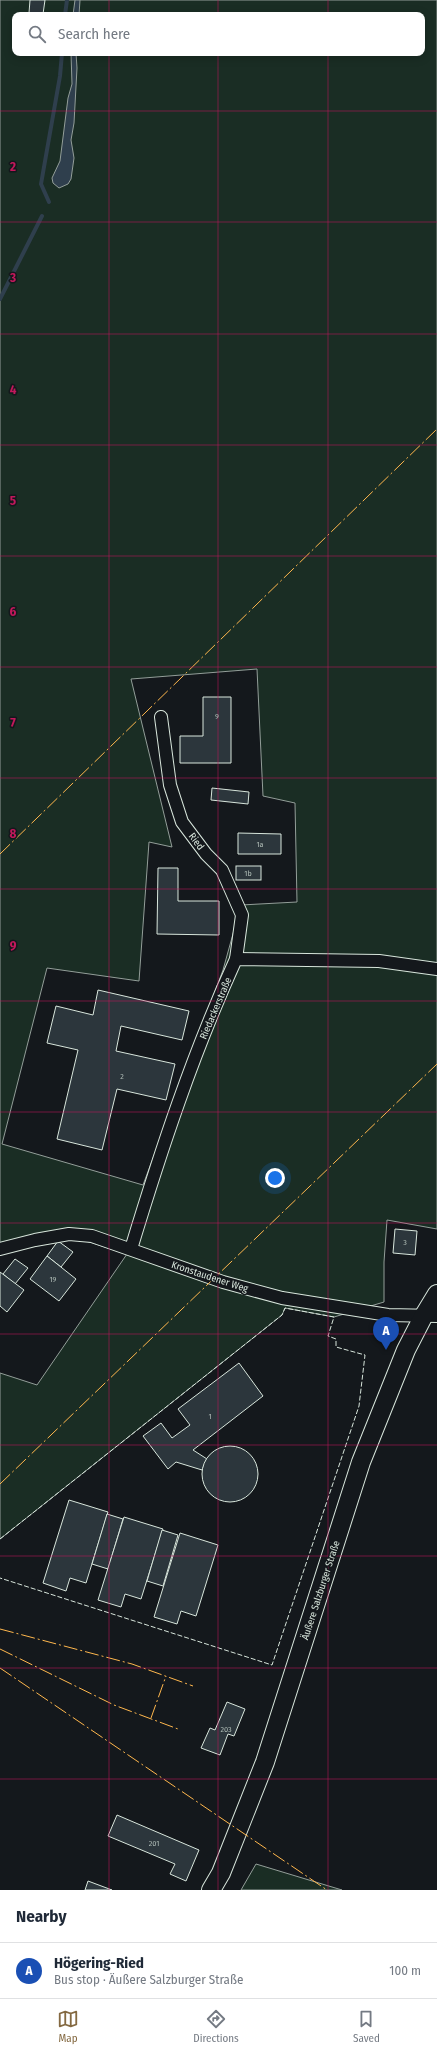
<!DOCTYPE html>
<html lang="en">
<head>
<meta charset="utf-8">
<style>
  :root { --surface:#fff; --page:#f6f6f7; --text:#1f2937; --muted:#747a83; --line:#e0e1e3; --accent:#846941 }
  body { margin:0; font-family:"Fira Sans Condensed",sans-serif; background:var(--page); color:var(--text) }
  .you { position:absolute; left:275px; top:1178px; width:14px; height:14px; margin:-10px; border:3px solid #fff; border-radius:50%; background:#1a73e8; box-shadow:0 0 0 6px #1a73e833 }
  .badge { display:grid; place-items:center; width:26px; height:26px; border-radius:50%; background:var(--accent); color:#fff; font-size:13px; font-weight:700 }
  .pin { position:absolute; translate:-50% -33px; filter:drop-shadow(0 1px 2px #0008) }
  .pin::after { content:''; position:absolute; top:21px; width:14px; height:12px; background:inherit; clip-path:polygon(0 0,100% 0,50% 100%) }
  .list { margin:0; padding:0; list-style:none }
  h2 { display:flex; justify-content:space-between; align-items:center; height:52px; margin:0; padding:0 16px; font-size:17px }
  h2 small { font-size:13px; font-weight:400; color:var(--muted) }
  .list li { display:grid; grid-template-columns:26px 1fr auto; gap:12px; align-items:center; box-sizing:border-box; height:56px; padding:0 16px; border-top:1px solid var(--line) }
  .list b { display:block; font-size:15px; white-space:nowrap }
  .list p { margin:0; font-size:13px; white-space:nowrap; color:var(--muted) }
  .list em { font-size:13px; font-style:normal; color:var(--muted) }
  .icon { flex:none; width:22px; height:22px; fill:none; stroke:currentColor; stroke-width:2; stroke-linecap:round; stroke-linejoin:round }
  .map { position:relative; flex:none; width:437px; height:1890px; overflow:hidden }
  .search { position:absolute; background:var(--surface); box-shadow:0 2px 10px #0003; left:12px; right:12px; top:12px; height:44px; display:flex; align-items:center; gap:10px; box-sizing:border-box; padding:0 14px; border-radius:8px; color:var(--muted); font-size:15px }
  .sheet { height:108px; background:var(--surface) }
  nav { display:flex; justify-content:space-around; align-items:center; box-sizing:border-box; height:56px; border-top:1px solid var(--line); background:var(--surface); font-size:11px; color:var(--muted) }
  nav a { display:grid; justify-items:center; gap:2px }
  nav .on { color:var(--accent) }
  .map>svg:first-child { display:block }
  .green { fill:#1a2d24; stroke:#939e99; fill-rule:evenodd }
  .water { fill:#2f3f4d; stroke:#939e99 }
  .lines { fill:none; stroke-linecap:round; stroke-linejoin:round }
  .stream { stroke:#2f3f4d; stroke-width:4 }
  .building { fill:#2c363c; stroke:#d8e6dc }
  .street-casing { stroke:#d8e6dc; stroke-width:14 }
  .secondary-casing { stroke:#d8e6dc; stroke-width:20 }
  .street { stroke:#14181c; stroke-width:12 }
  .secondary { stroke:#14181c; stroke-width:18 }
  .fence { stroke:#d8e6dc; stroke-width:1; stroke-dasharray:5 2; stroke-linecap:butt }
  .power { stroke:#ffb74d; stroke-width:1; stroke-dasharray:14 3 2 3; stroke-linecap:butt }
  .grid { fill:none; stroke:#c2185b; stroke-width:1; stroke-opacity:0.55 }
  .labels { text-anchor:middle; stroke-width:3; stroke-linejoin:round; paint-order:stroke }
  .number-label { font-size:8px; fill:#adbab4 }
  .street-label { font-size:10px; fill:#d8e6dc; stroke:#14181c }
  .grid-label { font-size:13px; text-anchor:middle; font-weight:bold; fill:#c2185b; stroke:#14181c; stroke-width:3; stroke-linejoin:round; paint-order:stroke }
</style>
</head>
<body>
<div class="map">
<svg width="437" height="1890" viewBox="0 0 437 1890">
  <rect width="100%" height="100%" fill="#14181c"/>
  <g class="green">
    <path d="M0,0H437V1229L387,1220L384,1262V1302L334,1317L285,1308L282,1315L0,1539V1373L37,1385L127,1254L70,1236L0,1252ZM15,15H422V53H15ZM257,669L263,796L295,803L297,902L241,905L223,970L143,1185L2,1144L47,968L139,981L149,842L172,847L131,679Z"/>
    <path d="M256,1864L342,1890H241Z"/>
  </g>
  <g class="water">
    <path d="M75,0H80L79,15H73Z"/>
    <path d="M71,53H76L77,68L74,123L71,140L74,158L71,179L68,184L59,188L53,183L52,178L60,161L68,98L72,84Z"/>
  </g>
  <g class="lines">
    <g class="stream">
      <path d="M65,15L67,0"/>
      <path d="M49,202L41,184L60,76L62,53"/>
      <path d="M0,299L42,216"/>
    </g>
  </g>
  <g class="building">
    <path d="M30,0H45L43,14L29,13Z"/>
    <path d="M203,697H231V763H180V736H203Z"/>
    <path d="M212,788L249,792L248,804L211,800Z"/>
    <path d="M238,833L281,834V854H238Z"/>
    <rect x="236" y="866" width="25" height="14"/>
    <path d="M158,868H178V901H219V935L157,934Z"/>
    <path d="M98,990L189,1011L182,1040L121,1026L116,1051L175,1064L166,1100L117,1089L102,1150L57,1139L78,1050L47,1043L56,1006L93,1015Z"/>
    <path d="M395,1229L417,1231L415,1255L393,1253Z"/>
    <path d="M58,1241L73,1252L61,1267L47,1256Z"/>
    <path d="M47,1256L76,1279L59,1301L30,1279Z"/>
    <path d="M15,1259L28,1268L15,1284L3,1274Z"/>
    <path d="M0,1272L24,1290L7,1312L0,1306Z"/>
    <path d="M239,1363L263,1396L193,1450L207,1459L202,1470L176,1462L168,1469L143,1436L161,1423L172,1438L190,1425L178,1409Z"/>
    <circle cx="230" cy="1474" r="28"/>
    <path d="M69,1500L108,1512L86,1583L70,1578L66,1591L43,1583Z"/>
    <path d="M107,1514L123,1519L108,1569L92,1564Z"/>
    <path d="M124,1517L163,1529L141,1599L125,1594L121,1607L98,1600Z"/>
    <path d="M162,1530L178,1535L163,1586L147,1581Z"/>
    <path d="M180,1533L218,1545L196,1616L181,1611L177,1624L154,1617Z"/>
    <path d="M227,1702L245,1709L234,1736L228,1734L220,1755L201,1748L210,1728L215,1730Z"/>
    <path d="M117,1815L199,1850L186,1881L170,1874L175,1864L108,1836Z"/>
    <path d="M88,1881L112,1890H85Z"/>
  </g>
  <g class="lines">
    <defs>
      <g id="street">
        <path d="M161,717L170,785L182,822L206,854L222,870L242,915L236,959"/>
        <path d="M0,1249L35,1240L69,1234L92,1236L223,1282L282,1298L388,1315L437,1316"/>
        <path d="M131,1249C161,1150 193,1053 236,959L379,961L437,969"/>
      </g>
      <path id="secondary" d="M211,1890L221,1873L265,1762L361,1462L406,1350L423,1317L437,1294"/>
    </defs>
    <use href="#street" class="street-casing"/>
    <use href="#secondary" class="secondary-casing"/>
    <use href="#street" class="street"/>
    <use href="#secondary" class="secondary"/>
    <path class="fence" d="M0,1539L282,1315L285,1308L334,1317L328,1336L336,1339V1347L365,1355L359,1406L272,1665L0,1578"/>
    <g class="power">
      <path d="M0,854L437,429"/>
      <path d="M0,1484L437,1064"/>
      <path d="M0,1629L132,1664L193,1686"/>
      <path d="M0,1649L114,1705L178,1729"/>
      <path d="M0,1668L327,1890"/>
      <path d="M151,1718L166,1676"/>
    </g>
  </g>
  <path class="grid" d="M109,0V15M218,0V15M328,0V15M109,53V1890M218,53V1890M328,53V1890M0,111H437M0,222H437M0,334H437M0,445H437M0,556H437M0,667H437M0,778H437M0,889H437M0,1001H437M0,1112H437M0,1223H437M0,1334H437M0,1445H437M0,1556H437M0,1668H437M0,1779H437"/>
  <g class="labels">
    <g class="number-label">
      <text x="217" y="719">9</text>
      <text x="260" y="847">1a</text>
      <text x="248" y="876">1b</text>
      <text x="122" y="1079">2</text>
      <text x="405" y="1245">3</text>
      <text x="53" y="1282">19</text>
      <text x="210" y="1419">1</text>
      <text x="226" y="1732">203</text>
      <text x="154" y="1846">201</text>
    </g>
    <g class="street-label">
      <text transform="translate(197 841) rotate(53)" y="4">Ried</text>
      <text transform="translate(215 1008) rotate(-67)" y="4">Riedackerstraße</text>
      <text transform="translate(210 1276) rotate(18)" y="4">Kronstaudener Weg</text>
      <text transform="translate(320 1590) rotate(-72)" y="4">Äußere Salzburger Straße</text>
    </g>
  </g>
  <g class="grid-label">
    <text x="13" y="171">2</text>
    <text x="13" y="282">3</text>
    <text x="13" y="394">4</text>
    <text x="13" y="505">5</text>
    <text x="13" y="616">6</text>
    <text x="13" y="727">7</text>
    <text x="13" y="838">8</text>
    <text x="13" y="950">9</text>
  </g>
</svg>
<div class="you"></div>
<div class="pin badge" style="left:386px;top:1350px;background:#1a4fb4">A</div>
<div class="search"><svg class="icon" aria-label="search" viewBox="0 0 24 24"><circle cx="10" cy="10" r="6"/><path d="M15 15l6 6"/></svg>Search here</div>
</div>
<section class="sheet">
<h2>Nearby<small></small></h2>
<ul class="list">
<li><span class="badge" style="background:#1a4fb4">A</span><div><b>Högering-Ried</b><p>Bus stop · Äußere Salzburger Straße</p></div><em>100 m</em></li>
</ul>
</section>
<nav>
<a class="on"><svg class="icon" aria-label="map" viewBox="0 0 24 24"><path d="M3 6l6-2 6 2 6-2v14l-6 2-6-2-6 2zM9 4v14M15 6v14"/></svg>Map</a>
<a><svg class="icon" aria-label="directions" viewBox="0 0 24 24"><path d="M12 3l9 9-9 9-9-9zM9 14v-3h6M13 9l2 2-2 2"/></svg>Directions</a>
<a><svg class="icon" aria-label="saved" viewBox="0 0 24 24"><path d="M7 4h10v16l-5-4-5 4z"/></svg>Saved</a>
</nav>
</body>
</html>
